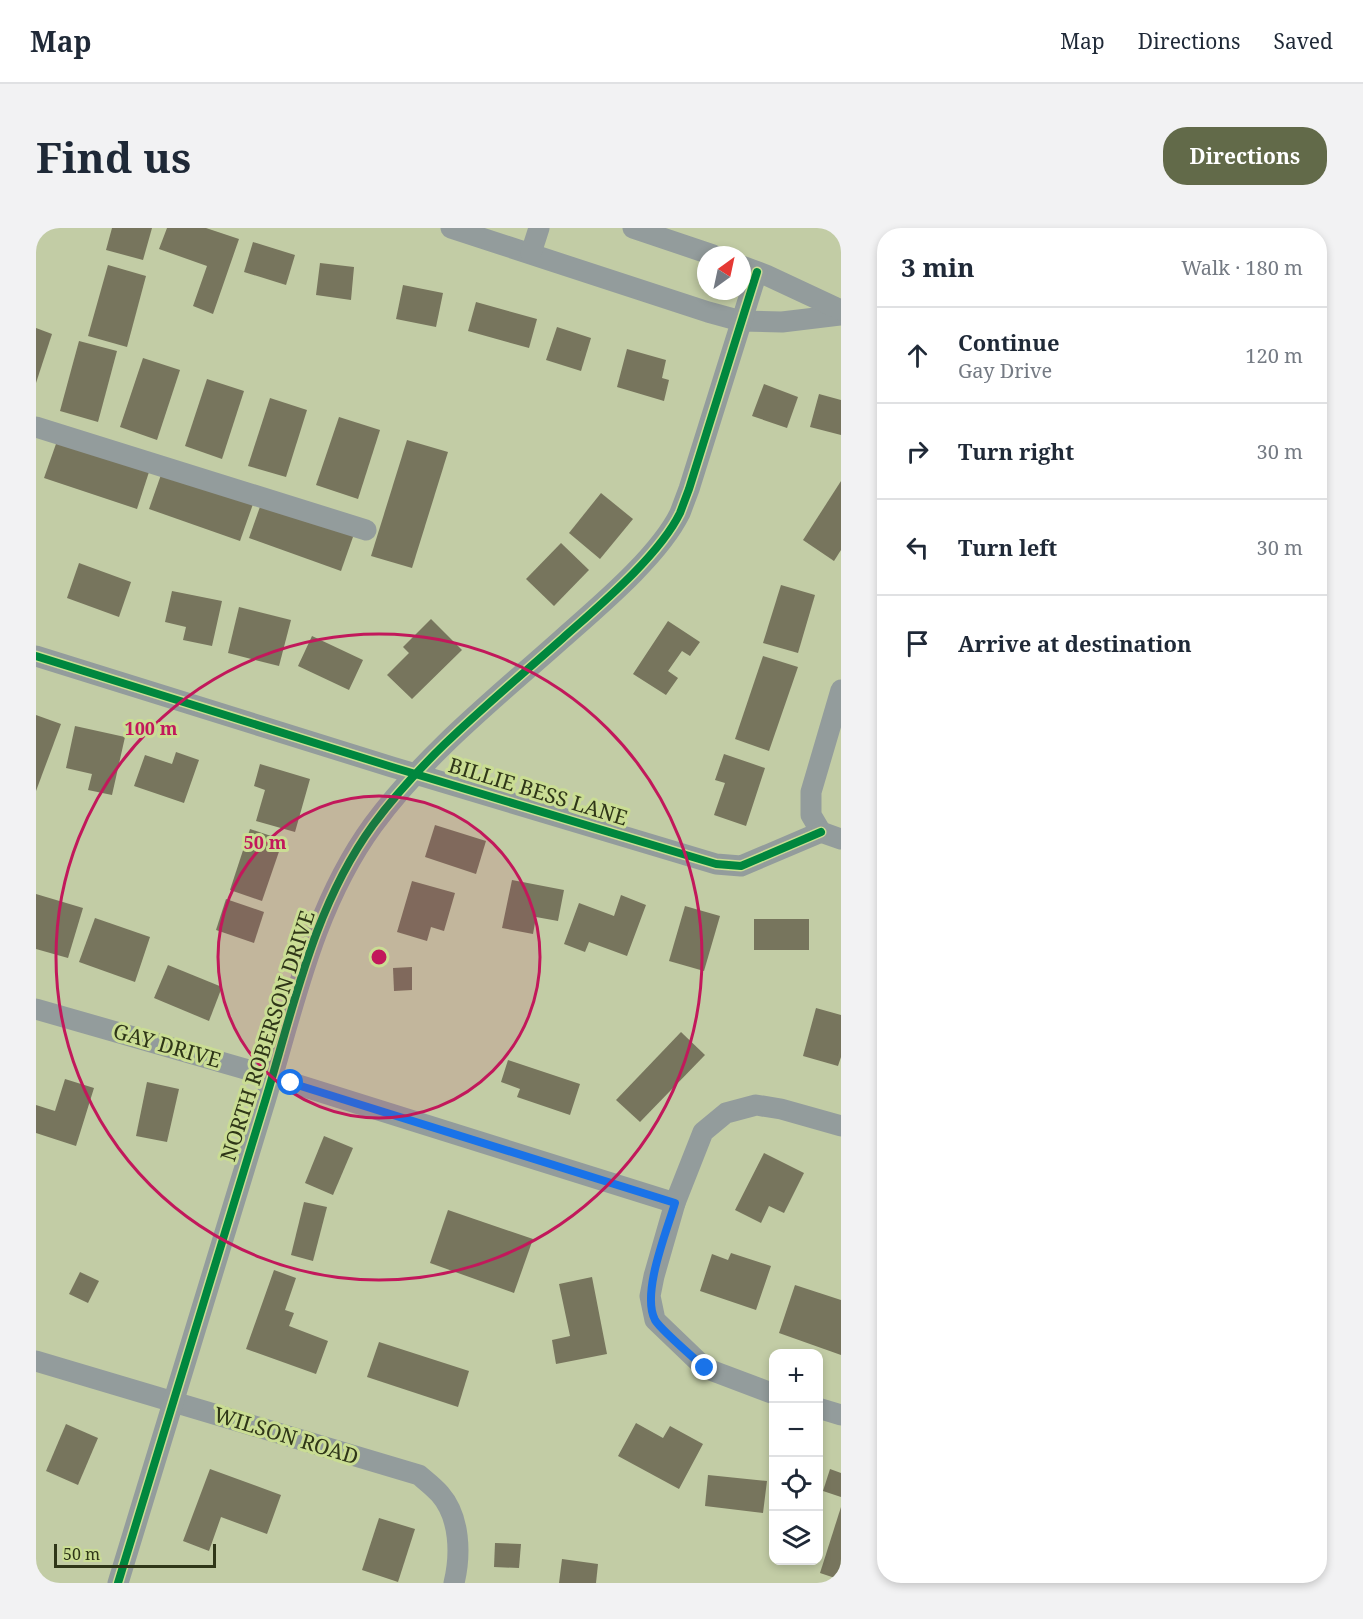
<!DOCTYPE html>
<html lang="en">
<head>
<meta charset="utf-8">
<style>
  :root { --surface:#fff; --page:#f2f2f3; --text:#1f2937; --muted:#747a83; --line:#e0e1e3; --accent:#626a49 }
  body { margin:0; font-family:"Noto Serif",serif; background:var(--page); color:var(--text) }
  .controls { position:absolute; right:18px; bottom:18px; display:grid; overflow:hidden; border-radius:12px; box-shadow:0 3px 9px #0003 }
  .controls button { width:54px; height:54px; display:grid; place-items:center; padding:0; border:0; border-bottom:2px solid var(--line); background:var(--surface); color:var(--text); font:30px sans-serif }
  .compass { position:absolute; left:661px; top:18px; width:54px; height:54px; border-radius:50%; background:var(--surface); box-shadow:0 3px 9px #0003; rotate:33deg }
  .scale { position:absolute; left:18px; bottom:15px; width:162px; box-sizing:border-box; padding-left:6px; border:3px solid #2f3618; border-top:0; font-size:16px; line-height:21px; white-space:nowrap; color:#2f3618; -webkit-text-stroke:4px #cadd94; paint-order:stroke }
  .stop { position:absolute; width:18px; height:18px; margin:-14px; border:4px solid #1a73e8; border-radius:50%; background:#fff }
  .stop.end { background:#1a73e8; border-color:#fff; box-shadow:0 2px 6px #0008 }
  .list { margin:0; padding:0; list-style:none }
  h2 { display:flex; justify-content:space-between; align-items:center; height:78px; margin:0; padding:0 24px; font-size:26px }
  h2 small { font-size:20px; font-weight:400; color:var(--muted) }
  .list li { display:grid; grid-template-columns:39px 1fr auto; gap:18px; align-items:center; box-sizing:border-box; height:96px; padding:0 24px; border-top:2px solid var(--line) }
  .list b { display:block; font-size:22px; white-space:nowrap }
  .list p { margin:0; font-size:20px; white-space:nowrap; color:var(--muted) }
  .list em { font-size:20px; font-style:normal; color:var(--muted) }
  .icon { flex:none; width:33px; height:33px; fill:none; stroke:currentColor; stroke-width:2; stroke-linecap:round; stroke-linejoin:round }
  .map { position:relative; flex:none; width:805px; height:1355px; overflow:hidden; border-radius:24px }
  header { display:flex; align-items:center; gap:36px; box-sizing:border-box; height:84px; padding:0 30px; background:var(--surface); border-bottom:2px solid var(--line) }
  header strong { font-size:28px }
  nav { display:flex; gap:33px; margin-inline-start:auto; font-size:21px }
  .intro { display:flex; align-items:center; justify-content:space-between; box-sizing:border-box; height:144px; padding:0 36px }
  h1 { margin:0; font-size:42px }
  .button { padding:15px 27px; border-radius:24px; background:var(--accent); color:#fff; font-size:21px; font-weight:700 }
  main { display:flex; gap:36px; padding:0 36px }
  aside { flex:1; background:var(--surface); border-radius:24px; box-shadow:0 3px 9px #0003 }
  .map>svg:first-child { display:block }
  .building { fill:#77755d }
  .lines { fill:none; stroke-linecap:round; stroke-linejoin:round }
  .minor { stroke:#939c9c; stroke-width:21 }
  .cycleway-casing { stroke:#cadd94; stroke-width:11 }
  .cycleway { stroke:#00873e; stroke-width:8 }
  .route { stroke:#1a73e8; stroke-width:8 }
  .ring { fill:none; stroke:#c2185b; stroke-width:3 }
  .labels { text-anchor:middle; stroke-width:6; stroke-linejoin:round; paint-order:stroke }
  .street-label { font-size:21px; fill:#2f3618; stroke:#cadd94 }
  .centre { fill:#c2185b; stroke:#cadd94; stroke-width:3 }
  .ring-label { font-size:18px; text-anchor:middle; font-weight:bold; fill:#c2185b; stroke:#cadd94; stroke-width:6; stroke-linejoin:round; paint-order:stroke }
</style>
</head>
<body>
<header>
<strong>Map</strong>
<nav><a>Map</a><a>Directions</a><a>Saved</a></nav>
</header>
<div class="intro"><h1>Find us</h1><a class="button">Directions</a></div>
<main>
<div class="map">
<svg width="805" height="1355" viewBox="0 0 805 1355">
  <rect width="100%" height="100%" fill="#c2cca5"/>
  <g class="building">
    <path d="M76,0H116L107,32L70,22Z"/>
    <path d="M131,0H170L203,11L177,86L157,78L171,38L123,21Z"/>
    <path d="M217,14L259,27L250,57L208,44Z"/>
    <path d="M284,35L318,39L315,72L280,67Z"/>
    <path d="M72,37L110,48L91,119L52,108Z"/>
    <path d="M367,57L407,65L400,99L360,91Z"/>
    <path d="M440,74L501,91L493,120L432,103Z"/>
    <path d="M521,99L555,110L545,143L510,132Z"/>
    <path d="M0,100L16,106L0,155Z"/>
    <path d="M43,113L81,123L62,194L24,183Z"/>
    <path d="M591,121L630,132L626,150L633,152L628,173L581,159Z"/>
    <path d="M107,130L144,142L121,212L84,199Z"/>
    <path d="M171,151L208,163L186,231L149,218Z"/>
    <path d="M728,156L762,169L751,200L716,188Z"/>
    <path d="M783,166L805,172V207L774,199Z"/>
    <path d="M234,170L271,182L250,249L212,238Z"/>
    <path d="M303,189L344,202L322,271L280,257Z"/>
    <path d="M371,212L412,224L376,340L335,328Z"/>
    <path d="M21,213L113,244L101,281L8,250Z"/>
    <path d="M126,244L217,276L204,313L113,281Z"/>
    <path d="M805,253V322L798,333L767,312Z"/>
    <path d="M565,265L597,291L564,331L533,305Z"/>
    <path d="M226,273L318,306L305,343L213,310Z"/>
    <path d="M525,315L553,342L518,378L490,351Z"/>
    <path d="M43,335L95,354L83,389L31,370Z"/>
    <path d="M745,357L779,367L762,425L727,415Z"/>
    <path d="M136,363L186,373L176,418L147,412L150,399L129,394Z"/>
    <path d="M203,379L255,392L243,438L192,425Z"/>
    <path d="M395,391L426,422L376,471L351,447L373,425L367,419Z"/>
    <path d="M632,393L664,414L654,428L646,423L632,443L642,450L630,467L597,446Z"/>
    <path d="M276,408L327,432L313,462L262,438Z"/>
    <path d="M727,428L762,439L733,523L699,511Z"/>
    <path d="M0,487L25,496L0,563Z"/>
    <path d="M39,498L89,509L76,567L52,562L56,546L30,540Z"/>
    <path d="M140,524L163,532L148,575L98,558L109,527L136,536Z"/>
    <path d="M688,526L729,540L710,598L678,587L689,555L679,552Z"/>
    <path d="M224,536L274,551L259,604L220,593L229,562L218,558Z"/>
    <path d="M399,597L450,613L440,646L389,629Z"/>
    <path d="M214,601L247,612L226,673L194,662Z"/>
    <path d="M476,652L528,662L522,693L500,689L497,706L466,700Z"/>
    <path d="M376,653L419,665L408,703L395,699L391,713L361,704Z"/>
    <path d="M0,666L47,680L32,730L0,721Z"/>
    <path d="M585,667L610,677L591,728L553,714L549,724L528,716L543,675L578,688Z"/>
    <path d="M190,671L228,684L218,715L180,702Z"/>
    <path d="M649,678L684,688L668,743L633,733Z"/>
    <path d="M59,690L114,709L99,754L43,734Z"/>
    <rect x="718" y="691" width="55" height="31"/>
    <path d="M132,737L186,759L173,793L118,770Z"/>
    <path d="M376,739V762L358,763L357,740Z"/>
    <path d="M780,780L805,787V829L802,838L767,828Z"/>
    <path d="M645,804L669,827L604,894L580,872Z"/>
    <path d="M472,832L544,856L534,887L481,869L484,861L465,854Z"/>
    <path d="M29,851L58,860L40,918L0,905V877L19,883Z"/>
    <path d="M111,854L143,861L131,914L100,908Z"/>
    <path d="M288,908L317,920L297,967L269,955Z"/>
    <path d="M728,925L768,945L748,985L733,978L725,995L699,982Z"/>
    <path d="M268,974L291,979L277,1033L255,1027Z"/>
    <path d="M412,982L497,1011L478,1065L394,1035Z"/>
    <path d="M695,1025L735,1038L720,1082L664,1063L676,1026L692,1032Z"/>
    <path d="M238,1042L260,1050L249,1082L258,1085L253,1098L292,1113L280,1146L210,1121Z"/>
    <path d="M44,1044L63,1053L52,1075L33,1066Z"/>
    <path d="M556,1049L571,1126L520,1136L516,1112L534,1108L523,1056Z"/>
    <path d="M759,1057L805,1072V1127L743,1105Z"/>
    <path d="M343,1114L433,1143L422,1179L331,1149Z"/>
    <path d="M600,1195L627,1210L634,1198L667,1216L643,1261L582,1228Z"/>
    <path d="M30,1196L62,1210L42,1257L10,1243Z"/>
    <path d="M174,1241L245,1267L231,1306L185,1289L173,1323L147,1313Z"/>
    <path d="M794,1241L805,1245V1269L787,1263Z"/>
    <path d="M672,1247L731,1253L727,1285L669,1278Z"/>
    <path d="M805,1279V1352L784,1345Z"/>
    <path d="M343,1290L379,1301L362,1354L326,1342Z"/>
    <path d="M459,1315L485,1316L483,1340L458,1339Z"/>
    <path d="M526,1331L562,1336L560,1355H523Z"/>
  </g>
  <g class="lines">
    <g class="minor">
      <path d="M415,0L672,84L705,93L746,94L805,87"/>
      <path d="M597,0L677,27"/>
      <path d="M495,25L503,0"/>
      <path d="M706,38L730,47L805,82"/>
      <path d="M0,199L330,302"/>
      <path d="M0,428L356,539L680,636L705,638L785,604"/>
      <path d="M785,604L775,587V564L805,462"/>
      <path d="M785,604L805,611"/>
      <path d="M0,781L237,849L639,975"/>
      <path d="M0,1133L383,1247C390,1253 398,1259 404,1266C424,1289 425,1326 418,1355"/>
      <path d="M738,1166L669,1140L619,1092L614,1068L618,1048L639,975L667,904L690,885L720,877L745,881L805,898"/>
      <path d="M782,1180L805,1187"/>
      <path d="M82,1355C129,1196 178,1038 227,880C257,783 276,681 337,597C390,525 461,469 527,410C563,378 623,328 644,285C647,277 650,269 653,261L721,44"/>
    </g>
    <defs>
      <g id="cycleway">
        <path d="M0,428L356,539L680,636L705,638L785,604"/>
        <path d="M82,1355C129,1196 178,1038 227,880C257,783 276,681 337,597C390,525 461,469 527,410C563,378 623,328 644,285C647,277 650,269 653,261L721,44"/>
      </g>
    </defs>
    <use href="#cycleway" class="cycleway-casing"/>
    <use href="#cycleway" class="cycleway"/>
  </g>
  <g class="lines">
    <path class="route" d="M255,855L639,975C631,1003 605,1065 619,1092C624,1101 659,1131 669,1140"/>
  </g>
  <circle cx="343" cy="729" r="161" fill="#c2185b" fill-opacity=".12"/>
  <g class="ring">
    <circle cx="343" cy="729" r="161"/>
    <circle cx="343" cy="729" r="323"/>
  </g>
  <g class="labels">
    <g class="street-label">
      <text transform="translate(502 564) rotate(17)" y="7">BILLIE BESS LANE</text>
      <text transform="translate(232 808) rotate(-72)" y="7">NORTH ROBERSON DRIVE</text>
      <text transform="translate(131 818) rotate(16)" y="7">GAY DRIVE</text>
      <text transform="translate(250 1208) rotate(17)" y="7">WILSON ROAD</text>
    </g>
  </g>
  <circle cx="343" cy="729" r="9" class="centre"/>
  <g class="ring-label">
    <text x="115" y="507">100 m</text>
    <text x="229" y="621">50 m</text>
  </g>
</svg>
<div class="controls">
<button>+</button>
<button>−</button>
<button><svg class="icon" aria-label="locate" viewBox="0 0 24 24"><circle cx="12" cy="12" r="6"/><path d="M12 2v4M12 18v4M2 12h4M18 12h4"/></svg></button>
<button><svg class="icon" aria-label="layers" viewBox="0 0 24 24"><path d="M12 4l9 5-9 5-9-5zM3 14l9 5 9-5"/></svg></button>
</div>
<svg class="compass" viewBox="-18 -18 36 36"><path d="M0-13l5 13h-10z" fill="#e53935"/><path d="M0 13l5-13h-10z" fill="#747a83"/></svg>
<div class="scale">50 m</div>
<div class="stop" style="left:255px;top:855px"></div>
<div class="stop end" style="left:669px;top:1140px"></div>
</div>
<aside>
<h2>3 min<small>Walk · 180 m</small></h2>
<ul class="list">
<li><svg class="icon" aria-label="ahead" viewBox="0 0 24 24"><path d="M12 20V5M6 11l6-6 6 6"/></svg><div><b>Continue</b><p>Gay Drive</p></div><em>120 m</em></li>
<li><svg class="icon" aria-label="right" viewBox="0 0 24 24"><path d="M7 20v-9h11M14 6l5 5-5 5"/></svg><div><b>Turn right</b></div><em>30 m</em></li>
<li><svg class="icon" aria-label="left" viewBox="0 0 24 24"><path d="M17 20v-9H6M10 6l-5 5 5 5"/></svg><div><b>Turn left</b></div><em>30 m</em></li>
<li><svg class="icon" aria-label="arrive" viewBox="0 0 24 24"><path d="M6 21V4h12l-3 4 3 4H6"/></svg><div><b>Arrive at destination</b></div></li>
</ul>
</aside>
</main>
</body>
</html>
